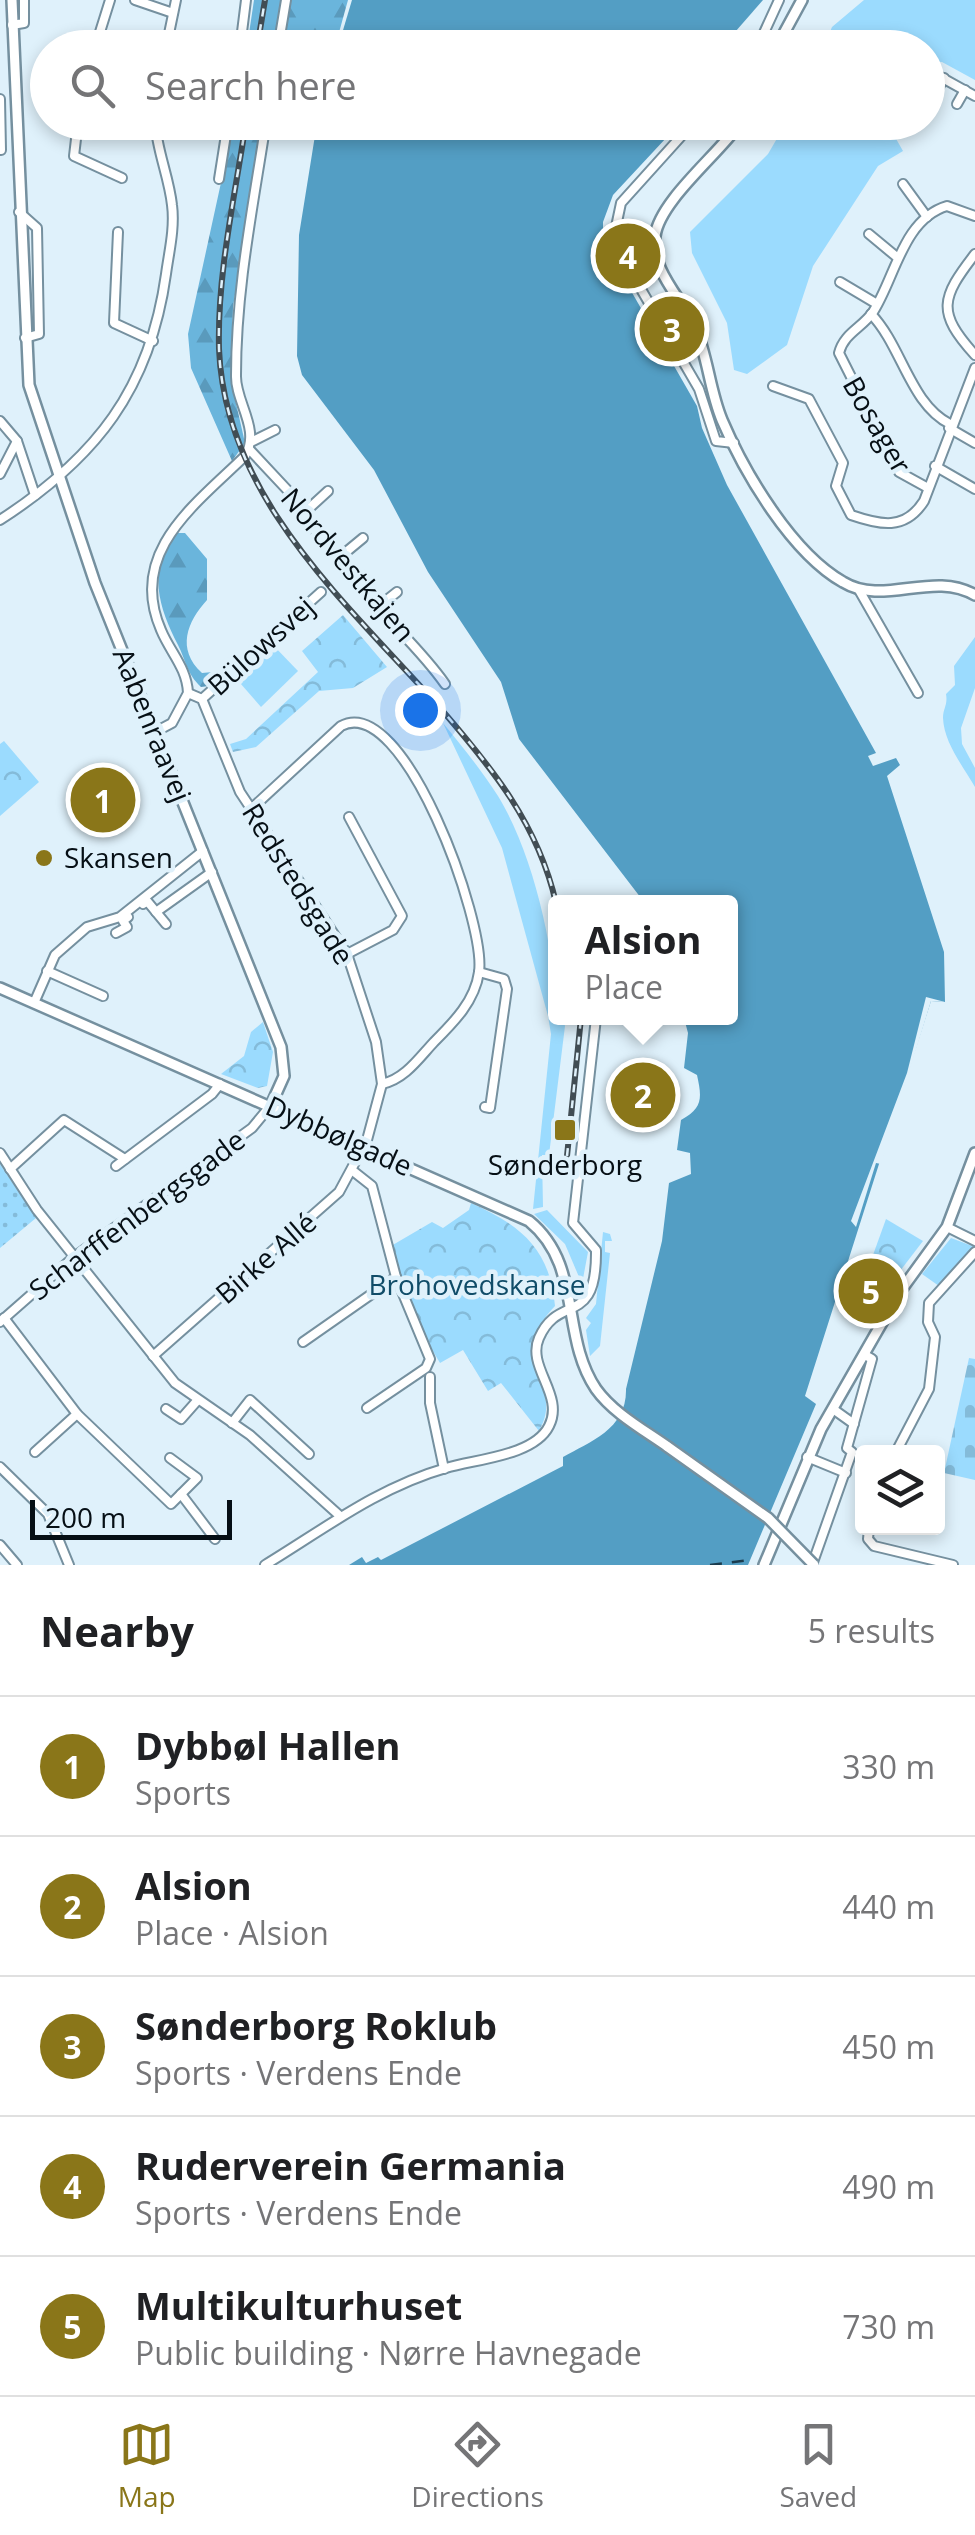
<!DOCTYPE html>
<html lang="en">
<head>
<meta charset="utf-8">
<style>
  :root { --surface:#fff; --page:#f6f6f6; --text:#202124; --muted:#757577; --line:#e0e0e0; --accent:#8a7619 }
  body { margin:0; font-family:"Open Sans",sans-serif; background:var(--page); color:var(--text) }
  .controls { position:absolute; right:30px; bottom:30px; display:grid; overflow:hidden; border-radius:10px; box-shadow:0 5px 15px #0003 }
  .controls button { width:90px; height:90px; display:grid; place-items:center; padding:0; border:0; border-bottom:2px solid var(--line); background:var(--surface); color:var(--text); font:50px sans-serif }
  .scale { position:absolute; left:30px; bottom:25px; width:202px; box-sizing:border-box; padding-left:10px; border:5px solid #060f15; border-top:0; font-size:28px; line-height:35px; white-space:nowrap; color:#060f15; -webkit-text-stroke:8px #dff1fb; paint-order:stroke }
  .you { position:absolute; left:420px; top:710px; width:35px; height:35px; margin:-25px; border:8px solid #fff; border-radius:50%; background:#1a73e8; box-shadow:0 0 0 15px #1a73e833 }
  .badge { display:grid; place-items:center; width:65px; height:65px; border-radius:50%; background:var(--accent); color:#fff; font-size:32px; font-weight:700 }
  .pin { position:absolute; translate:-50% -50%; border:5px solid #fff; box-shadow:0 2px 10px #0006 }
  .popup { position:absolute; left:548px; top:895px; width:190px; height:130px; box-sizing:border-box; display:grid; place-content:center; border-radius:10px; background:var(--surface); filter:drop-shadow(0 2px 8px #0005); font-size:32px; white-space:nowrap; color:var(--muted) }
  .popup b { font-size:38px; color:var(--text) }
  .popup::after { content:''; position:absolute; left:50%; top:100%; margin-left:-20px; border:20px solid transparent; border-top-color:var(--surface) }
  .list { margin:0; padding:0; list-style:none }
  h2 { display:flex; justify-content:space-between; align-items:center; height:130px; margin:0; padding:0 40px; font-size:42px }
  h2 small { font-size:32px; font-weight:400; color:var(--muted) }
  .list li { display:grid; grid-template-columns:65px 1fr auto; gap:30px; align-items:center; box-sizing:border-box; height:140px; padding:0 40px; border-top:2px solid var(--line) }
  .list b { display:block; font-size:38px; white-space:nowrap }
  .list p { margin:0; font-size:32px; white-space:nowrap; color:var(--muted) }
  .list em { font-size:32px; font-style:normal; color:var(--muted) }
  .icon { flex:none; width:55px; height:55px; fill:none; stroke:currentColor; stroke-width:2; stroke-linecap:round; stroke-linejoin:round }
  .map { position:relative; flex:none; width:975px; height:1565px; overflow:hidden }
  .search { position:absolute; background:var(--surface); box-shadow:0 5px 15px #0003; left:30px; right:30px; top:30px; height:110px; display:flex; align-items:center; gap:25px; box-sizing:border-box; padding:0 35px; border-radius:55px; color:var(--muted); font-size:38px }
  .sheet { height:830px; background:var(--surface) }
  nav { display:flex; justify-content:space-around; align-items:center; box-sizing:border-box; height:140px; border-top:2px solid var(--line); background:var(--surface); font-size:28px; color:var(--muted) }
  nav a { display:grid; justify-items:center; gap:5px }
  nav .on { color:var(--accent) }
  .map>svg:first-child { display:block }
  .grass { fill:#9bdbfe }
  .forest { fill:url(#forest-firs) }
  .cemetery { fill:url(#cemetery-stones) }
  .park { fill:url(#park-crowns) }
  .garden { fill:url(#garden-dots) }
  .water { fill:#539ec4 }
  .pier { fill:#dff1fb }
  .lines { fill:none; stroke-linecap:round; stroke-linejoin:round }
  .ferry { stroke:#1b3c4e; stroke-width:2.5; stroke-dasharray:12 10; stroke-linecap:butt }
  .minor-casing { stroke:#75909f; stroke-width:12 }
  .tertiary-casing { stroke:#75909f; stroke-width:14 }
  .minor { stroke:#fff; stroke-width:8 }
  .tertiary { stroke:#fff; stroke-width:9 }
  .rail-casing { stroke:#414d54; stroke-width:6 }
  .rail { stroke:#dff1fb; stroke-width:2.5; stroke-dasharray:8; stroke-linecap:butt }
  .tertiary-bridge-casing { stroke:#75909f; stroke-width:14; stroke-linecap:butt }
  .tertiary-bridge { stroke:#fff; stroke-width:9 }
  .poi-dot { fill:#8a7619; stroke:#dff1fb; stroke-width:4 }
  .labels { text-anchor:middle; stroke-width:9; stroke-linejoin:round; paint-order:stroke }
  .street-label { font-size:28px; fill:#060f15; stroke:#dff1fb }
  .poi-label { font-size:28px; fill:#060f15; stroke:#dff1fb; text-anchor:start }
  .park-label { font-size:28px; fill:#104c68; stroke:#dff1fb }
</style>
</head>
<body>
<div class="map">
<svg width="975" height="1565" viewBox="0 0 975 1565">
  <defs>
    <pattern id="forest-firs" width="22" height="20" patternUnits="userSpaceOnUse" patternTransform="scale(2.5)"><rect width="22" height="20" fill="#6ab5dc"/><path d="M5 1l3.5 6h-7zM16 11l3.5 6h-7z" fill="#5a9abc"/></pattern>
    <pattern id="cemetery-stones" width="16" height="16" patternUnits="userSpaceOnUse" patternTransform="scale(2.5)"><rect width="16" height="16" fill="#9bdbfe"/><path d="M2 7V4a2 2 0 0 1 4 0v3zM10 15v-3a2 2 0 0 1 4 0v3z" fill="#84bbd9"/></pattern>
    <pattern id="park-crowns" width="20" height="18" patternUnits="userSpaceOnUse" patternTransform="scale(2.5)"><rect width="20" height="18" fill="#9bdbfe"/><path d="M2 6a3 3 0 1 1 6 0M12 15a3 3 0 1 1 6 0" fill="none" stroke="#84bbd9"/></pattern>
    <pattern id="garden-dots" width="8" height="8" patternUnits="userSpaceOnUse" patternTransform="scale(2.5)"><rect width="8" height="8" fill="#9bdbfe"/><path d="M2 2h.1M6 6h.1" fill="none" stroke="#84bbd9" stroke-width="1.8" stroke-linecap="round"/></pattern>
  </defs>
  <rect width="100%" height="100%" fill="#dff1fb"/>
  <g class="grass">
    <path d="M864,0H975V80L942,62L928,61V48L824,47L832,27Z"/>
    <path d="M786,123H887L903,151L878,166L813,266L787,345L747,374L734,370L727,323L692,253L690,232L768,154Z"/>
    <path d="M975,637V688L961,728L962,744L975,768V787C963,766 944,743 943,718C943,708 948,705 946,694L955,685L954,666Z"/>
    <path d="M271,643L298,671L261,707L234,676Z"/>
    <path d="M443,723C462,746 482,771 498,796C533,853 556,952 556,1018H563L565,1026L549,1155H542L543,1207L533,1209L551,1034L548,1016L502,848Z"/>
    <path d="M547,1210L588,1252L582,1284L565,1244L534,1214Z"/>
    <path d="M603,1232L610,1234L612,1241H605V1252L610,1253L600,1346L590,1356L586,1330L591,1323L586,1318L596,1304Z"/>
    <path d="M951,1238L975,1247L939,1286L922,1274Z"/>
  </g>
  <g class="forest">
    <path d="M254,0H282L274,47H247Z"/>
    <path d="M291,0H348L335,47H283Z"/>
    <path d="M234,123H263L233,307L231,381L245,443L232,461L191,368L188,334Z"/>
    <path d="M177,533H185L207,559V600C187,622 176,649 202,673L213,672L216,678L209,686L201,687C187,674 186,661 178,645C159,608 146,569 177,533Z"/>
  </g>
  <path class="cemetery" d="M969,1358L975,1359V1480L944,1473Z"/>
  <g class="park">
    <path d="M343,615L387,667L353,688L319,691L256,747L233,752L230,744L246,739L318,672L302,651Z"/>
    <path d="M4,741L39,782L0,816V744Z"/>
    <path d="M263,1022L273,1052L267,1086L258,1088L221,1074L244,1056L251,1032Z"/>
    <path d="M471,1203C520,1225 550,1248 555,1306C501,1363 567,1382 539,1431L501,1383L488,1391L463,1350L440,1363C419,1329 402,1287 391,1246L432,1222L443,1228L469,1210Z"/>
    <path d="M886,1219L923,1241L900,1271L873,1255Z"/>
  </g>
  <path class="garden" d="M0,1164L36,1218L0,1248Z"/>
  <g class="water">
    <path d="M352,0H763L722,47H338Z"/>
    <path d="M317,123H680L613,195L603,222V242L697,406L702,428L727,485L876,753L868,756L873,766L896,758L900,765L887,776L944,952L945,1002L931,1001L805,1396L816,1404L748,1565H349L362,1557L366,1563L378,1557L381,1560L563,1466V1457C590,1442 627,1429 626,1389L662,1241L669,1183L691,1174L690,1153L677,1150L681,1120C703,1108 702,1098 697,1075L684,1068L688,1033L684,1018H730V902H644L519,739L501,682L428,572L374,470L302,375L297,356L299,235Z"/>
  </g>
  <path class="pier" d="M926,997L945,1002L931,1001L881,1164L876,1163L856,1227L851,1221L907,1073Z"/>
  <g class="lines">
    <path class="ferry" d="M710,1565L750,1560"/>
    <defs>
      <g id="minor">
        <path d="M135,0L173,13"/>
        <path d="M12,25L24,23V0"/>
        <path d="M95,48L110,0"/>
        <path d="M166,48L176,0"/>
        <path d="M240,48L246,0"/>
        <path d="M278,48L286,0"/>
        <path d="M757,48L779,0"/>
        <path d="M928,70L975,96"/>
        <path d="M936,92L944,78"/>
        <path d="M0,99L1,150"/>
        <path d="M957,104L965,90"/>
        <path d="M78,122L74,156L122,178"/>
        <path d="M694,122L621,203L613,241L699,389L716,441L734,443"/>
        <path d="M219,179L228,122"/>
        <path d="M903,184L927,217"/>
        <path d="M19,212L37,228L39,334L25,338"/>
        <path d="M118,232L114,323L153,341"/>
        <path d="M869,234L898,258"/>
        <path d="M975,254C941,298 936,312 975,355"/>
        <path d="M840,282L877,304"/>
        <path d="M871,314C902,346 910,404 950,424"/>
        <path d="M773,386L809,399L843,463L836,486L851,515C880,525 905,531 924,501L975,368"/>
        <path d="M0,421L17,441L35,495"/>
        <path d="M949,428L975,443"/>
        <path d="M251,442L275,430"/>
        <path d="M249,449L292,495L321,539C342,553 351,576 366,594C392,625 422,651 445,684"/>
        <path d="M935,466L975,489"/>
        <path d="M0,474L17,441"/>
        <path d="M928,488L899,472L839,353C844,333 862,328 873,312C895,278 903,219 947,206L975,216"/>
        <path d="M304,513L328,491"/>
        <path d="M0,520C96,458 150,389 166,274C169,252 175,228 172,205C169,177 157,151 155,122"/>
        <path d="M340,557L363,538"/>
        <path d="M859,590L918,693"/>
        <path d="M378,607L397,592"/>
        <path d="M202,699L321,592"/>
        <path d="M155,732L172,723L188,693C187,668 170,652 161,630C127,552 196,504 245,456C261,429 235,402 236,375C236,289 253,207 266,122"/>
        <path d="M250,810L341,726C404,692 486,923 479,972C475,1001 454,1022 434,1042C419,1058 405,1079 382,1084"/>
        <path d="M143,904L147,901L166,924"/>
        <path d="M156,912L212,872"/>
        <path d="M116,933L127,927L123,921L128,917"/>
        <path d="M347,954L393,930L402,916L349,817"/>
        <path d="M47,971L103,996"/>
        <path d="M479,972L504,979L507,989L490,1108L485,1107"/>
        <path d="M34,1003L55,955L87,927L120,917L203,851"/>
        <path d="M0,1153L37,1210L175,1383L250,1435L340,1516"/>
        <path d="M116,1166L212,1094L220,1084"/>
        <path d="M10,1169L64,1120L125,1159"/>
        <path d="M353,1171L372,1186L396,1277L430,1359L426,1368L367,1408"/>
        <path d="M947,1227L975,1241"/>
        <path d="M4,1318L77,1414L171,1504L197,1478L170,1458"/>
        <path d="M0,1322L74,1257L252,1128L271,1105"/>
        <path d="M303,1342L396,1277"/>
        <path d="M153,1356L339,1192L367,1140L382,1084L376,1042L347,954L240,792L202,699L188,693"/>
        <path d="M430,1377V1403L444,1469"/>
        <path d="M166,1409L181,1419L196,1402"/>
        <path d="M833,1409L854,1424"/>
        <path d="M232,1423L250,1400L309,1454"/>
        <path d="M35,1452L77,1414"/>
        <path d="M896,1452L929,1389L935,1337L928,1322L929,1303L975,1252"/>
        <path d="M807,1457L846,1473"/>
        <path d="M0,1467L48,1514L69,1565"/>
        <path d="M181,1494L215,1539"/>
        <path d="M869,1528L868,1539L874,1546L953,1565"/>
        <path d="M0,1545L17,1565"/>
        <path d="M265,1565C324,1529 379,1487 446,1468C476,1459 534,1456 549,1426C565,1395 526,1367 539,1338C559,1292 597,1329 596,1250L573,1223L596,1018"/>
        <path d="M812,1565L852,1452L847,1448L872,1359L865,1355"/>
      </g>
      <g id="tertiary">
        <path d="M12,0L29,385L95,583L281,1047L284,1076L271,1105"/>
        <path d="M776,48L802,0"/>
        <path d="M741,122C719,154 660,200 655,236C650,269 681,298 694,325C708,355 709,389 722,420C745,474 792,553 843,582C884,607 932,570 975,595"/>
        <path d="M0,988L529,1221C583,1265 560,1336 596,1389C613,1413 644,1430 668,1447"/>
        <path d="M764,1565L821,1429L899,1293L947,1227L975,1153"/>
      </g>
    </defs>
    <use href="#minor" class="minor-casing"/>
    <use href="#tertiary" class="tertiary-casing"/>
    <use href="#minor" class="minor"/>
    <use href="#tertiary" class="tertiary"/>
    <defs>
      <g id="rail">
        <path d="M257,48L265,0"/>
        <path d="M246,122C235,196 217,274 219,349C225,499 348,604 441,709C492,768 538,824 556,903"/>
        <path d="M567,1156L581,1018"/>
      </g>
    </defs>
    <use href="#rail" class="rail-casing"/>
    <use href="#rail" class="rail"/>
    <defs>
      <path id="tertiary-bridge" d="M668,1447L768,1518L814,1565"/>
    </defs>
    <use href="#tertiary-bridge" class="tertiary-bridge-casing"/>
    <use href="#tertiary-bridge" class="tertiary-bridge"/>
  </g>
  <g class="poi-dot">
    <circle cx="44" cy="858" r="10"/>
    <rect x="553" y="1118" width="24" height="24" rx="5"/>
  </g>
  <g class="labels">
    <g class="street-label">
      <text transform="translate(877 425) rotate(60)" y="10">Bosager</text>
      <text transform="translate(348 565) rotate(50)" y="10">Nordvestkajen</text>
      <text transform="translate(261 646) rotate(-42)" y="10">Bülowsvej</text>
      <text transform="translate(152 725) rotate(68)" y="10">Aabenraavej</text>
      <text transform="translate(298 884) rotate(58)" y="10">Redstedsgade</text>
      <text transform="translate(339 1136) rotate(24)" y="10">Dybbølgade</text>
      <text transform="translate(137 1215) rotate(-37)" y="10">Scharffenbergsgade</text>
      <text transform="translate(266 1258) rotate(-41)" y="10">Birke Allé</text>
    </g>
    <g class="poi-label">
      <text x="64" y="868">Skansen</text>
      <text x="565" y="1175" text-anchor="middle">Sønderborg</text>
    </g>
    <g class="park-label">
      <text x="477" y="1295">Brohovedskanse</text>
    </g>
  </g>
</svg>
<div class="controls">
<button><svg class="icon" aria-label="layers" viewBox="0 0 24 24"><path d="M12 4l9 5-9 5-9-5zM3 14l9 5 9-5"/></svg></button>
</div>
<div class="scale">200 m</div>
<div class="you"></div>
<div class="pin badge" style="left:103px;top:800px">1</div>
<div class="pin badge" style="left:643px;top:1095px">2</div>
<div class="popup"><b>Alsion</b>Place</div>
<div class="pin badge" style="left:672px;top:329px">3</div>
<div class="pin badge" style="left:628px;top:256px">4</div>
<div class="pin badge" style="left:871px;top:1291px">5</div>
<div class="search"><svg class="icon" aria-label="search" viewBox="0 0 24 24"><circle cx="10" cy="10" r="6"/><path d="M15 15l6 6"/></svg>Search here</div>
</div>
<section class="sheet">
<h2>Nearby<small>5 results</small></h2>
<ul class="list">
<li><span class="badge">1</span><div><b>Dybbøl Hallen</b><p>Sports</p></div><em>330 m</em></li>
<li><span class="badge">2</span><div><b>Alsion</b><p>Place · Alsion</p></div><em>440 m</em></li>
<li><span class="badge">3</span><div><b>Sønderborg Roklub</b><p>Sports · Verdens Ende</p></div><em>450 m</em></li>
<li><span class="badge">4</span><div><b>Ruderverein Germania</b><p>Sports · Verdens Ende</p></div><em>490 m</em></li>
<li><span class="badge">5</span><div><b>Multikulturhuset</b><p>Public building · Nørre Havnegade</p></div><em>730 m</em></li>
</ul>
</section>
<nav>
<a class="on"><svg class="icon" aria-label="map" viewBox="0 0 24 24"><path d="M3 6l6-2 6 2 6-2v14l-6 2-6-2-6 2zM9 4v14M15 6v14"/></svg>Map</a>
<a><svg class="icon" aria-label="directions" viewBox="0 0 24 24"><path d="M12 3l9 9-9 9-9-9zM9 14v-3h6M13 9l2 2-2 2"/></svg>Directions</a>
<a><svg class="icon" aria-label="saved" viewBox="0 0 24 24"><path d="M7 4h10v16l-5-4-5 4z"/></svg>Saved</a>
</nav>
</body>
</html>
